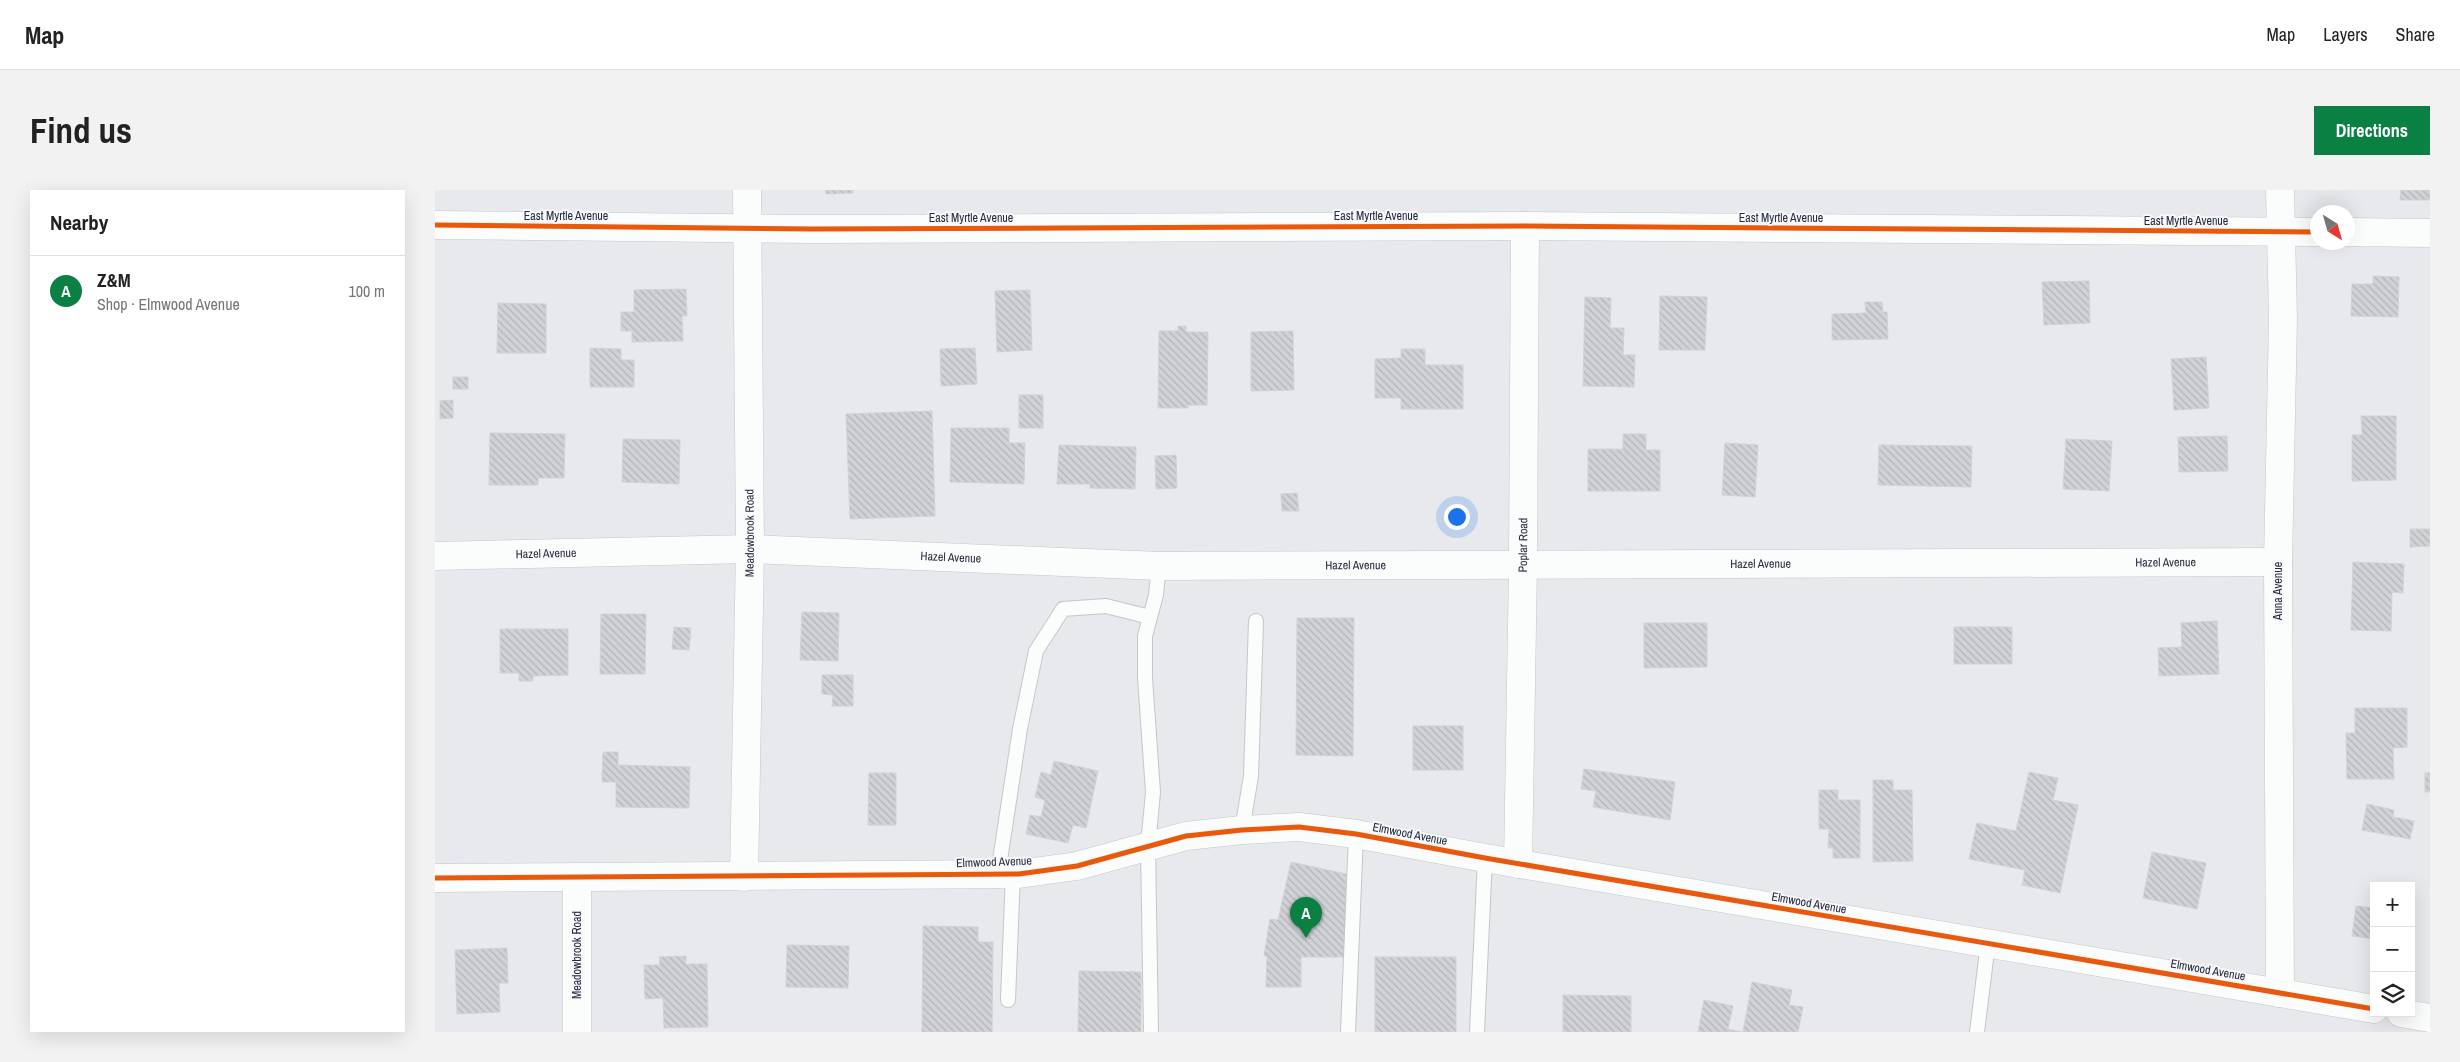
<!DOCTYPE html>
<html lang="en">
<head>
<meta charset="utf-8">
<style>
  :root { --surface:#fff; --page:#f2f2f2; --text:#222; --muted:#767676; --line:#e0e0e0; --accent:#0b8043 }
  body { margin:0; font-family:"Archivo Narrow",sans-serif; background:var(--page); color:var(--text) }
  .controls { position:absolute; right:15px; bottom:15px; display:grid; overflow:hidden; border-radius:0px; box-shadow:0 5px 20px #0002 }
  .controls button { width:45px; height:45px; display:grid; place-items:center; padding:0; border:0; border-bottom:1px solid var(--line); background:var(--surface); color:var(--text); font:25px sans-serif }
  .compass { position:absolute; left:1875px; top:15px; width:45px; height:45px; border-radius:50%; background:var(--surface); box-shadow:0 5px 20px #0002; rotate:143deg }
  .you { position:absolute; left:1021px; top:326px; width:18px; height:18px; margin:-12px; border:4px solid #fff; border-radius:50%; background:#1a73e8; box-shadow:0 0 0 8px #1a73e833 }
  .badge { display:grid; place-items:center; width:32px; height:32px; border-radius:50%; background:var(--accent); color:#fff; font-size:16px; font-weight:700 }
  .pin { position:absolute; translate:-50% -41px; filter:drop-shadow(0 1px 2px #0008) }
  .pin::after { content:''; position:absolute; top:26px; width:18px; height:15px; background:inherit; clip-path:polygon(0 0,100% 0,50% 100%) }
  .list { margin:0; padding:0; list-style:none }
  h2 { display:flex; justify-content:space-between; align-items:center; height:65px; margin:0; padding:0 20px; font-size:21px }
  h2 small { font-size:16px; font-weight:400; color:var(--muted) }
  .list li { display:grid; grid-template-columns:32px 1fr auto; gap:15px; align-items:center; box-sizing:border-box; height:70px; padding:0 20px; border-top:1px solid var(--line) }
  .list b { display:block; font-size:19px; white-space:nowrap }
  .list p { margin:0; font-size:16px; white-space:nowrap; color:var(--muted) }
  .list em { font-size:16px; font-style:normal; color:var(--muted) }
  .icon { flex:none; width:28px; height:28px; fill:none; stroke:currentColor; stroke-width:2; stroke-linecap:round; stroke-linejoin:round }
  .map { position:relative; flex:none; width:1995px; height:842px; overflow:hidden; border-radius:0px }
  header { display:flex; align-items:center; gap:30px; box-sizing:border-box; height:70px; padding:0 25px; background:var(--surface); border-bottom:1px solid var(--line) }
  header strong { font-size:24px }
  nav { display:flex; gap:28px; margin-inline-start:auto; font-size:18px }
  .intro { display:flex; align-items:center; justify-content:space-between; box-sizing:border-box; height:120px; padding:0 30px }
  h1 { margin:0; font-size:35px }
  .button { padding:12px 22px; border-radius:0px; background:var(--accent); color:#fff; font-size:18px; font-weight:700 }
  main { display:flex; gap:30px; padding:0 30px }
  aside { flex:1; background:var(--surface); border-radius:0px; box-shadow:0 5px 20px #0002 }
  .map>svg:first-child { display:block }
  .building { fill:url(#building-back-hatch); stroke:#d0d2d5 }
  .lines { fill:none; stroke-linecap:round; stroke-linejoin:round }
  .lane-casing { stroke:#c4c6c9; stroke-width:16 }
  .street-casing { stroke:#c4c6c9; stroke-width:29 }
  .lane { stroke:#fbfcfc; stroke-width:14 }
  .street { stroke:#fbfcfc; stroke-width:28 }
  .cycleway-casing { stroke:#f6f8fa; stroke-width:8 }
  .cycleway { stroke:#e8590c; stroke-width:5 }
  .labels { text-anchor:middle; stroke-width:4; stroke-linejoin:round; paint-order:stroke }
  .street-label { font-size:12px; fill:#252b3f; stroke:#f6f8fa }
</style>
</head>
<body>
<header>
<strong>Map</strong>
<nav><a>Map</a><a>Layers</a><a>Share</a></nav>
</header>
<div class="intro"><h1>Find us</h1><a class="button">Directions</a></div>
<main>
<aside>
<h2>Nearby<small></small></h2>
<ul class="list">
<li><span class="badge">A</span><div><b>Z&amp;M</b><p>Shop · Elmwood Avenue</p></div><em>100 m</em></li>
</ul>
</aside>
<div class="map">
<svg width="1995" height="842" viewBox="0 0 1995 842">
  <defs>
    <pattern id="building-back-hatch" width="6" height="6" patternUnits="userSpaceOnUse" patternTransform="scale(1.25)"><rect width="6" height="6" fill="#d0d2d5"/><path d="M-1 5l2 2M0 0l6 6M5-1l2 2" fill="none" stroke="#b2b4b8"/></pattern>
  </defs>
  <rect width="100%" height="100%" fill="#e7e9ec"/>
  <g class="building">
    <path d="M391,0H418V3L391,4Z"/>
    <path d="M1966,0H1995V10H1965Z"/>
    <path d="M1938,86L1964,87L1963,127L1916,126L1917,94H1938Z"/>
    <path d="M1654,91L1655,133L1609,135L1607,92Z"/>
    <path d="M251,99L252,126H247L248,151L197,152V141H186V122H199V100Z"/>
    <path d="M595,100L597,160L562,162L560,101Z"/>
    <path d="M1225,106L1272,107L1270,160H1224Z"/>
    <path d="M1150,107L1176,108L1175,138H1189L1188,165H1200L1199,197L1148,196Z"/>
    <path d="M1430,112H1447L1448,122H1452L1453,149L1397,150V124L1431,123Z"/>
    <path d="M63,113L111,114V163H62Z"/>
    <path d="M743,136H751V142H773L772,215H753V218H723L724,141H743Z"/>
    <path d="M858,141L859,200L816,201V142Z"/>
    <path d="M155,158L186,159V170H199V197H155Z"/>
    <path d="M540,158L542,194L506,196L505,159Z"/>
    <path d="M966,159H990V175H1028V219H966V208H940V169L966,168Z"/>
    <path d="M1771,167L1774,218L1739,220L1736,169Z"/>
    <rect x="18" y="187" width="15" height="12"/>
    <rect x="584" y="205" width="24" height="33"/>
    <path d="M18,210V228L5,229V211Z"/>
    <path d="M497,221L500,326L415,329L411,224Z"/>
    <path d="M1926,226H1961V290L1917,291V245H1927Z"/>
    <path d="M516,238H574V253H590L589,294L515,292Z"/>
    <path d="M55,243L130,244L129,288H103V295H54Z"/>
    <path d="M1188,244H1211V260H1225V301H1153V259H1188Z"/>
    <path d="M1792,246L1793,281L1744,282L1743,247Z"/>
    <path d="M188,249L245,250L244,294L187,292Z"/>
    <path d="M1631,249L1677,251L1674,301L1628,299Z"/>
    <path d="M1290,253L1323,255L1320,307L1287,305Z"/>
    <path d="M624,255L701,257L700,299L655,298V294H622Z"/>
    <path d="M1444,255L1537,256L1536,297L1443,295Z"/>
    <path d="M741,265L742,298L721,299L720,266Z"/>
    <path d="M862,303L864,321H847L846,304Z"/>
    <path d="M1975,339H1995V356L1975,357Z"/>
    <path d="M1918,372L1969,374L1968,403L1957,402L1956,441L1916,440Z"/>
    <path d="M367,422L404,423L403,471L365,470Z"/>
    <path d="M166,424H211L210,484H165Z"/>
    <path d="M862,428H919L918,566L861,565Z"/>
    <path d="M1782,431L1784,484L1724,486L1723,458L1747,457L1746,433Z"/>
    <path d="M1209,433H1272V477L1209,478Z"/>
    <path d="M239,437L256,438L254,460L237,459Z"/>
    <rect x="1519" y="437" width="58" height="37"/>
    <path d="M65,439H133V485L98,486V491H84V483H65Z"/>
    <path d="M387,485H418V516H397L398,505L387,504Z"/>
    <path d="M1920,518H1972V557L1958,558L1959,589H1912L1911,543H1920Z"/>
    <rect x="978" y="536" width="50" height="44"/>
    <path d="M168,562H183V575L255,577L254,618L181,617V592H167Z"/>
    <path d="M619,571L663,581L651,638L638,635L633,653L591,644L595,625L606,627L610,610L600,607L606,582L616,585Z"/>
    <path d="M1149,579L1240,592L1235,630L1158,617L1161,601L1146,599Z"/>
    <path d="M1594,582L1623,588L1618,610L1643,615L1625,703L1587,695L1590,680L1534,669L1542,633L1581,641Z"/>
    <path d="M434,583H461V635H433Z"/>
    <rect x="1990" y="583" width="5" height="19"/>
    <path d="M1438,590H1458V600H1477L1478,671L1438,672Z"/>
    <path d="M1384,600H1403V610H1425V668H1398V658H1393L1394,639H1384Z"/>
    <path d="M1932,614L1959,620L1958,627L1979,631L1975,649L1927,640Z"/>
    <path d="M1717,662L1771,673L1762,719L1708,708Z"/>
    <path d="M856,672L911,684L910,767H866V797H831L832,766H829L835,729L843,730Z"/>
    <path d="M1921,716L1939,718V749L1917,746Z"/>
    <path d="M488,736L543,737V752H558L557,842H487Z"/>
    <path d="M352,755L414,756L413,798L351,797Z"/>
    <path d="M72,758L73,793H64L65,822L22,824L20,760Z"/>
    <path d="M251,766V774H272L273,837L229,838L228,808L210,809L209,775H225L224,767Z"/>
    <rect x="940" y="767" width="81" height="75"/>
    <path d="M644,781L706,782V842H643Z"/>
    <path d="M1317,792L1357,800L1354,815L1368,817L1363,842H1308Z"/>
    <path d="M1128,805L1196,806V842H1128Z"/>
    <path d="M1269,810L1298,816L1293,839L1307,842H1263Z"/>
  </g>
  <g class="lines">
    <defs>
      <g id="lane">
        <path d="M807,640L816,586L821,431"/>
        <path d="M563,683L585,539L601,461L628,419L671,416L715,427"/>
        <path d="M573,810L578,683"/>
        <path d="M716,842L713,656L718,602L710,488V446L721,405L724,376"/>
        <path d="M913,842L921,644"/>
        <path d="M1042,842L1050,668"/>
        <path d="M1542,842L1553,753"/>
      </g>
      <g id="street">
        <path d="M0,35L378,39L1090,36L1882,42"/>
        <path d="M1912,42L1995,43"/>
        <path id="s1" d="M0,366L315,359L724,376L1843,372"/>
        <path id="s2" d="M1083,674L1088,375L1090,36"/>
        <path id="s3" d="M309,687L315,359L312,0"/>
        <path d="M0,688L584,684L642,676L751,646L807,640L864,637L921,644L1050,668L1939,819"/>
        <path d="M142,689V842"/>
        <path d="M1845,803L1843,372L1848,128L1845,0"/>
        <path d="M1966,823L1995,828"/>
      </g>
    </defs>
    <use href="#lane" class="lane-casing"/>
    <use href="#street" class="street-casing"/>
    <use href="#lane" class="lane"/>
    <use href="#street" class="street"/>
    <defs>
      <g id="cycleway">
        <path d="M0,35L378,39L1090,36L1882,42"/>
        <path d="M0,688L584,684L642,676L751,646L807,640L864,637L921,644L1050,668L1939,819"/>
      </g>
    </defs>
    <use href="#cycleway" class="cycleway-casing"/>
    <use href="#cycleway" class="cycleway"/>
  </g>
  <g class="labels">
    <g class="street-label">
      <text x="131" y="30">East Myrtle Avenue</text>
      <text x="941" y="30">East Myrtle Avenue</text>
      <text x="536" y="32">East Myrtle Avenue</text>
      <text x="1346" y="32">East Myrtle Avenue</text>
      <text x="1751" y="35">East Myrtle Avenue</text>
      <text dy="4" stroke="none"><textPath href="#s3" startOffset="344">Meadowbrook Road</textPath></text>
      <text dy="4" stroke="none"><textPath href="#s2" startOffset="319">Poplar Road</textPath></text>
      <text dy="4" stroke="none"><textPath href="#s1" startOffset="111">Hazel Avenue</textPath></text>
      <text dy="4" stroke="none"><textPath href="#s1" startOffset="516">Hazel Avenue</textPath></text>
      <text dy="4" stroke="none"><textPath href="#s1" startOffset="1731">Hazel Avenue</textPath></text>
      <text dy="4" stroke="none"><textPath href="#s1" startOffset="1326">Hazel Avenue</textPath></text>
      <text dy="4" stroke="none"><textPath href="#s1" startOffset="921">Hazel Avenue</textPath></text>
      <text transform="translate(1843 401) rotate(-90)" y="4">Anna Avenue</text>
      <text transform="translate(975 644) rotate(11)" y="4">Elmwood Avenue</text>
      <text transform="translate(559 672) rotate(-2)" y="4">Elmwood Avenue</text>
      <text transform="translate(1374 713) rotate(10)" y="4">Elmwood Avenue</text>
      <text transform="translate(142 765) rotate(-90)" y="4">Meadowbrook Road</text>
      <text transform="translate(1773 780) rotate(10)" y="4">Elmwood Avenue</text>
    </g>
  </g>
</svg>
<div class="controls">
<button>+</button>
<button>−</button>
<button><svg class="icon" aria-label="layers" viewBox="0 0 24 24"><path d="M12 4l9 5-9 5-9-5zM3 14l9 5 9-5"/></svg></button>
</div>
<svg class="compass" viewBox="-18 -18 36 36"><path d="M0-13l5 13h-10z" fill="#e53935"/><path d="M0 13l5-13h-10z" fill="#767676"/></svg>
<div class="you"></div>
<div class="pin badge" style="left:871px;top:748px">A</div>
</div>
</main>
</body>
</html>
